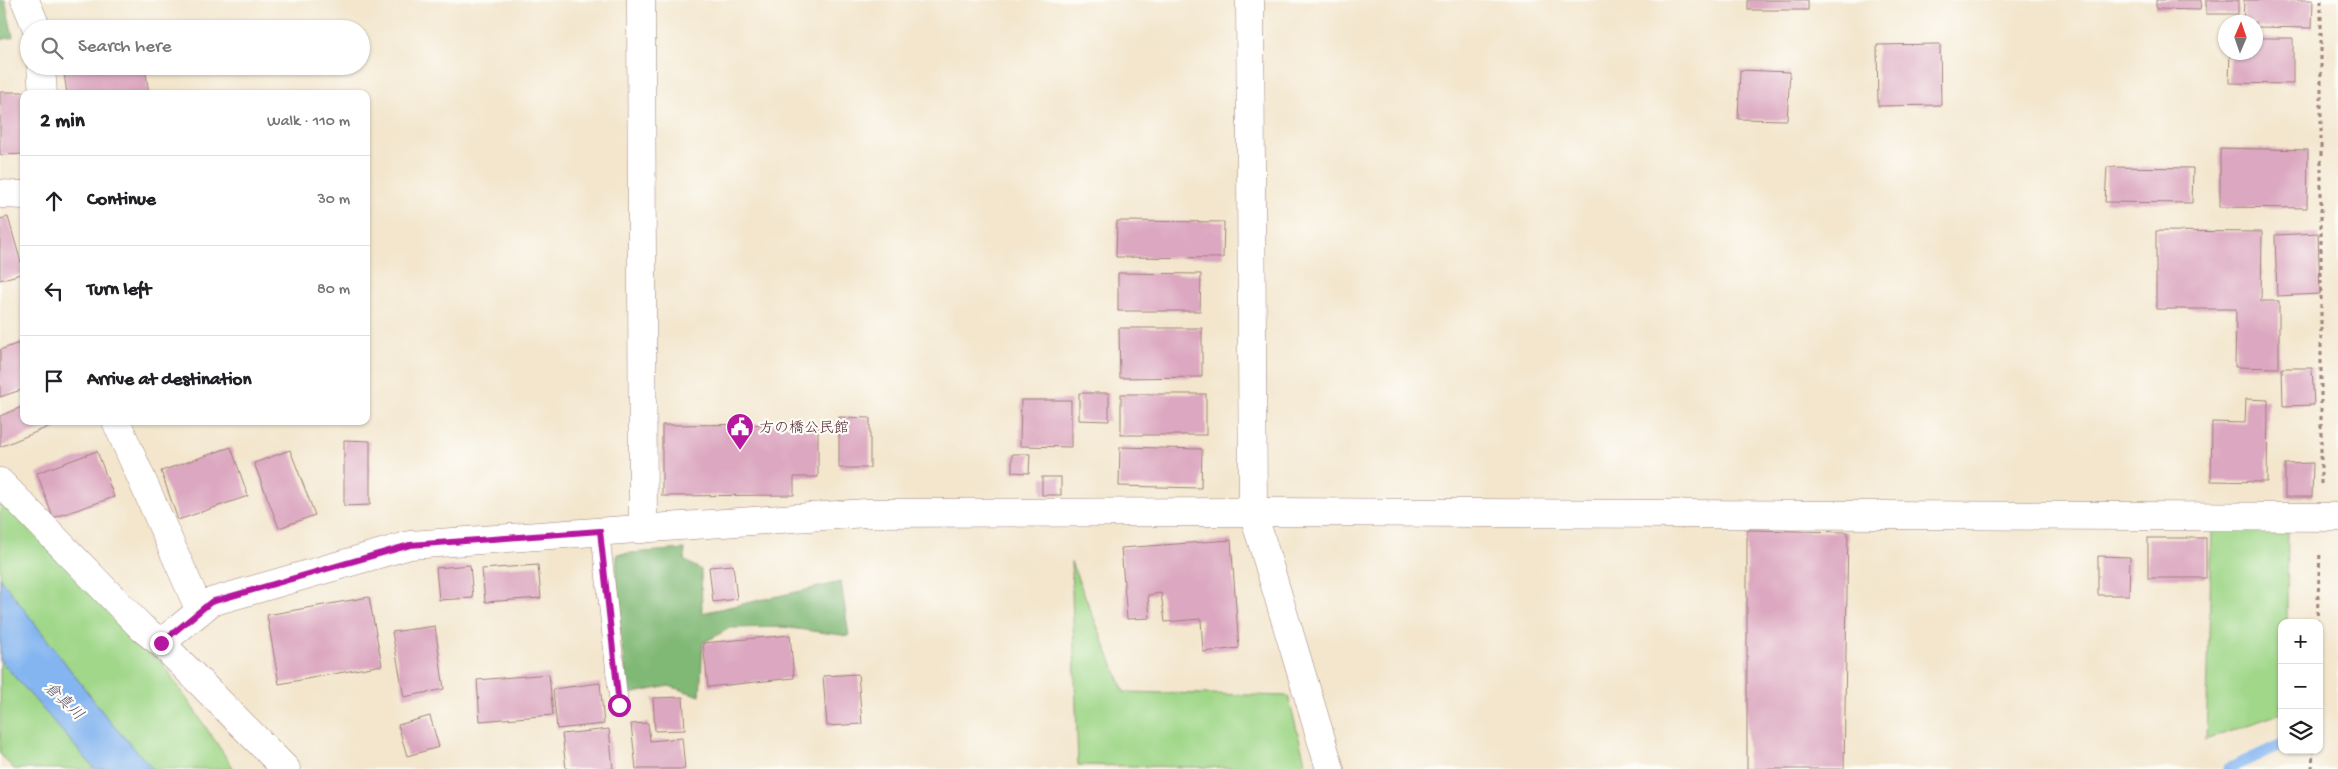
<!DOCTYPE html>
<html lang="en">
<head>
<meta charset="utf-8">
<style>
  :root { --surface:#fff; --page:#f6f6f6; --text:#202124; --muted:#757577; --line:#e0e0e0 }
  body { margin:0; font-family:"Gochi Hand","Klee One",sans-serif; background:var(--page); color:var(--text) }
  .controls { position:absolute; right:15px; bottom:15px; display:grid; overflow:hidden; border-radius:10px; box-shadow:0 1px 4px #0004 }
  .controls button { width:45px; height:45px; display:grid; place-items:center; padding:0; border:0; border-bottom:1px solid var(--line); background:var(--surface); color:var(--text); font:25px sans-serif }
  .compass { position:absolute; left:2218px; top:15px; width:45px; height:45px; border-radius:50%; background:var(--surface); box-shadow:0 1px 4px #0004; rotate:2deg }
  .stop { position:absolute; width:15px; height:15px; margin:-11px; border:4px solid #b5179e; border-radius:50%; background:#fff }
  .stop.end { background:#b5179e; border-color:#fff; box-shadow:0 1px 5px #0008 }
  .list { margin:0; padding:0; list-style:none }
  h2 { display:flex; justify-content:space-between; align-items:center; height:65px; margin:0; padding:0 20px; font-size:21px }
  h2 small { font-size:16px; font-weight:400; color:var(--muted) }
  .list li { display:grid; grid-template-columns:32px 1fr auto; gap:15px; align-items:center; box-sizing:border-box; height:90px; padding:0 20px; border-top:1px solid var(--line) }
  .list b { display:block; font-size:19px; white-space:nowrap }
  .list em { font-size:16px; font-style:normal; color:var(--muted) }
  .icon { flex:none; width:28px; height:28px; fill:none; stroke:currentColor; stroke-width:2; stroke-linecap:round; stroke-linejoin:round }
  .map { position:relative; flex:none; width:2338px; height:769px; overflow:hidden }
  .search { position:absolute; background:var(--surface); box-shadow:0 1px 4px #0004; left:20px; top:20px; width:350px; height:55px; display:flex; align-items:center; gap:12px; box-sizing:border-box; padding:0 18px; border-radius:28px; color:var(--muted); font-size:19px }
  .panel { position:absolute; background:var(--surface); box-shadow:0 1px 4px #0004; left:20px; top:90px; width:350px; height:335px; border-radius:10px }
  .map>svg:first-child { display:block }
  .green { fill:#a0d789; stroke:#757b5a }
  .forest { fill:#80b875; stroke:#656c50 }
  .water { fill:#84b5f0; stroke:#676a8e }
  .lines { fill:none; stroke-linecap:round; stroke-linejoin:round }
  .stream { stroke:#84b5f0; stroke-width:11 }
  .building { fill:#dca7c0 }
  .service-casing { stroke:#9e827c; stroke-width:19 }
  .minor-casing { stroke:#9e827c; stroke-width:29 }
  .path { stroke:#9e827c; stroke-width:3; stroke-dasharray:4 4; stroke-linecap:butt }
  .service { stroke:#fff; stroke-width:18 }
  .minor { stroke:#fff; stroke-width:28 }
  .route { stroke:#b5179e; stroke-width:6 }
  .labels { text-anchor:middle; stroke-width:4.5; stroke-linejoin:round; paint-order:stroke }
  .poi-label { font-size:15px; fill:#4a1f2b; stroke:#fdfcf7; text-anchor:start }
  .water-label { font-size:16px; font-style:italic; fill:#5e5470; stroke:#fdfcf7 }
</style>
</head>
<body>
<div class="map">
<svg width="2338" height="769" viewBox="0 0 2338 769">
  <rect width="100%" height="100%" fill="#fdfcf7"/>
  <filter id="ink" filterUnits="userSpaceOnUse"><feTurbulence type="fractalNoise" baseFrequency=".02" numOctaves="2"/><feDisplacementMap in="SourceGraphic" scale="10" xChannelSelector="R" yChannelSelector="G"/><feConvolveMatrix kernelMatrix="1 2 1 2 8 2 1 2 1" color-interpolation-filters="sRGB"/></filter>
  <filter id="wash" filterUnits="userSpaceOnUse"><feTurbulence type="fractalNoise" baseFrequency=".0096" numOctaves="4" result="noise"/><feDisplacementMap in="SourceGraphic" scale="20" xChannelSelector="R" yChannelSelector="G"/><feGaussianBlur stdDeviation="1.12" result="paint"/><feColorMatrix in="noise" values="0 0 0 0 0 0 0 0 0 0 0 0 0 0 0 0 0 1.4 0 .05"/><feComposite in="paint" operator="in"/></filter>
  <g filter="url(#wash)">
    <rect width="100%" height="100%" fill="#f3e6cd"/>
    <g class="green">
      <path d="M0,485L132,618L234,769H14L0,754Z"/>
      <path d="M2288,526L2287,623H2282V713L2206,740L2212,527Z"/>
      <path d="M1071,562L1124,692L1288,696L1307,769L1078,765Z"/>
    </g>
    <g class="forest">
      <path d="M0,0H5L13,37L0,40Z"/>
      <path d="M685,549L684,560L701,570L702,613L841,582L849,636L783,627L730,628L703,643L700,696L669,686L629,694C621,647 615,601 617,554Z"/>
    </g>
    <path class="water" d="M0,578L111,723L153,769H95L0,660Z"/>
    <g class="lines">
      <path class="stream" d="M2228,769L2282,744"/>
    </g>
    <g id="blocks">
      <g class="building">
        <rect x="1748" y="0" width="60" height="10"/>
        <path d="M2156,0H2201L2200,10L2156,9Z"/>
        <rect x="2206" y="0" width="32" height="14"/>
        <path d="M2244,0H2313L2312,28L2256,27V22H2243Z"/>
        <path d="M2256,38H2293V84L2229,83L2230,52H2256Z"/>
        <path d="M1940,44L1941,105L1878,106L1877,45Z"/>
        <path d="M63,66H145L149,94H67Z"/>
        <path d="M1740,70L1790,72L1787,120L1738,119Z"/>
        <path d="M0,92H26L24,94V154L0,155Z"/>
        <path d="M2220,148L2308,150L2307,208L2220,207Z"/>
        <path d="M2107,167L2193,168L2192,203L2105,202Z"/>
        <path d="M8,217L24,273L0,280V219Z"/>
        <path d="M1117,221L1224,222L1223,258L1116,257Z"/>
        <path d="M2156,231L2262,232L2261,301H2279V368L2235,367L2236,309H2156Z"/>
        <path d="M2318,233L2320,294L2277,296L2275,235Z"/>
        <path d="M1118,273L1201,274L1200,311H1118Z"/>
        <path d="M1119,328H1202V377L1120,378Z"/>
        <path d="M24,341V389L0,397V350Z"/>
        <path d="M2282,368H2312L2314,405L2283,406Z"/>
        <path d="M1079,393H1109V421L1079,420Z"/>
        <rect x="1121" y="394" width="85" height="41"/>
        <path d="M2246,399L2268,400L2267,482L2211,481L2212,422L2245,423Z"/>
        <path d="M1021,400H1071V447L1020,446Z"/>
        <path d="M24,406V421H51L53,425L0,447V416Z"/>
        <path d="M839,417L870,418V468H839Z"/>
        <path d="M818,424V477H794V495L662,496V425Z"/>
        <path d="M344,440L370,441V505L344,506Z"/>
        <path d="M231,447L248,496L178,520L161,471Z"/>
        <path d="M1120,447L1202,449L1201,488L1119,486Z"/>
        <path d="M290,450L315,515L279,528L254,463Z"/>
        <path d="M97,451L114,497L53,518L37,473Z"/>
        <path d="M1012,454H1030L1029,473L1012,472Z"/>
        <path d="M2313,463L2312,497H2285V464Z"/>
        <rect x="1042" y="477" width="19" height="18"/>
        <path d="M1747,530L1848,532L1844,769H1747Z"/>
        <rect x="2148" y="538" width="58" height="40"/>
        <path d="M1231,540L1239,648L1203,652L1201,619L1165,622L1161,593L1148,595L1150,618L1127,619L1121,548Z"/>
        <path d="M2098,556L2130,557L2129,595H2098Z"/>
        <path d="M470,565L473,598L439,600L436,568Z"/>
        <path d="M538,565L541,598L485,602L482,569Z"/>
        <path d="M733,565L737,599L713,602L709,567Z"/>
        <path d="M369,597L382,665L279,684L267,615Z"/>
        <path d="M435,626L444,689L404,697L392,632Z"/>
        <path d="M790,635L794,678L708,687L703,643Z"/>
        <path d="M549,674L553,715L480,721L477,680Z"/>
        <path d="M858,674L862,724L827,726L823,676Z"/>
        <path d="M600,683L604,724L557,729L553,689Z"/>
        <path d="M683,697L685,730L655,731L653,698Z"/>
        <path d="M430,716L439,747L407,756L398,725Z"/>
        <path d="M648,723L650,741L682,738L685,769H636L631,724Z"/>
        <path d="M609,729L613,769H566L562,734Z"/>
      </g>
    </g>
  </g>
  <g filter="url(#ink)">
    <use href="#blocks" fill-opacity="0" stroke="#9e827c" stroke-width="1"/>
    <g class="lines">
      <defs>
        <path id="service" d="M600,531L619,705"/>
        <g id="minor">
          <path d="M25,0L37,29"/>
          <path d="M641,0L643,529"/>
          <path d="M1250,0L1253,512L1330,769"/>
          <path d="M41,66L43,94"/>
          <path d="M0,194L24,195"/>
          <path d="M116,421L200,611"/>
          <path d="M0,482L142,628L161,643L286,769"/>
          <path d="M161,643L211,602L410,545L866,513L1253,512L2338,517"/>
        </g>
      </defs>
      <use href="#service" class="service-casing"/>
      <use href="#minor" class="minor-casing"/>
      <g class="path">
        <path d="M2321,0V484"/>
        <path d="M2317,623L2320,551"/>
        <path d="M2312,769L2313,750"/>
      </g>
      <use href="#service" class="service"/>
      <use href="#minor" class="minor"/>
    </g>
  </g>
  <g class="lines" filter="url(#ink)">
    <path class="route" d="M161,643L211,602L410,545L600,531L619,705"/>
  </g>
  <defs>
    <symbol id="civic-pin" viewBox="-11 -11 22 30"><path d="M0 17L-7.5 6A9.5 9.5 0 1 1 7.5 6Z" fill="#b5179e" stroke="#fdfcf7"/><path d="M-.6-6.5H3V-4.5H.6V-3L4-1V1h2V6H-6V1h2V-1L-.6-3ZM-1.2 2.5V6h2.4V2.5Z" fill="#fff"/></symbol>
  </defs>
  <g fill-rule="evenodd">
    <use href="#civic-pin" x="724" y="411" width="32" height="43"/>
  </g>
  <g class="labels">
    <g class="poi-label">
      <text x="759" y="432">方の橋公民館</text>
    </g>
    <g class="water-label">
      <text transform="translate(65 700) rotate(44)" y="6">倉真川</text>
    </g>
  </g>
</svg>
<div class="controls">
<button>+</button>
<button>−</button>
<button><svg class="icon" aria-label="layers" viewBox="0 0 24 24"><path d="M12 4l9 5-9 5-9-5zM3 14l9 5 9-5"/></svg></button>
</div>
<svg class="compass" viewBox="-18 -18 36 36"><path d="M0-13l5 13h-10z" fill="#e53935"/><path d="M0 13l5-13h-10z" fill="#757577"/></svg>
<div class="stop" style="left:619px;top:705px"></div>
<div class="stop end" style="left:161px;top:643px"></div>
<div class="search"><svg class="icon" aria-label="search" viewBox="0 0 24 24"><circle cx="10" cy="10" r="6"/><path d="M15 15l6 6"/></svg>Search here</div>
<section class="panel">
<h2>2 min<small>Walk · 110 m</small></h2>
<ul class="list">
<li><svg class="icon" aria-label="ahead" viewBox="0 0 24 24"><path d="M12 20V5M6 11l6-6 6 6"/></svg><div><b>Continue</b></div><em>30 m</em></li>
<li><svg class="icon" aria-label="left" viewBox="0 0 24 24"><path d="M17 20v-9H6M10 6l-5 5 5 5"/></svg><div><b>Turn left</b></div><em>80 m</em></li>
<li><svg class="icon" aria-label="arrive" viewBox="0 0 24 24"><path d="M6 21V4h12l-3 4 3 4H6"/></svg><div><b>Arrive at destination</b></div></li>
</ul>
</section>
</div>
</body>
</html>
